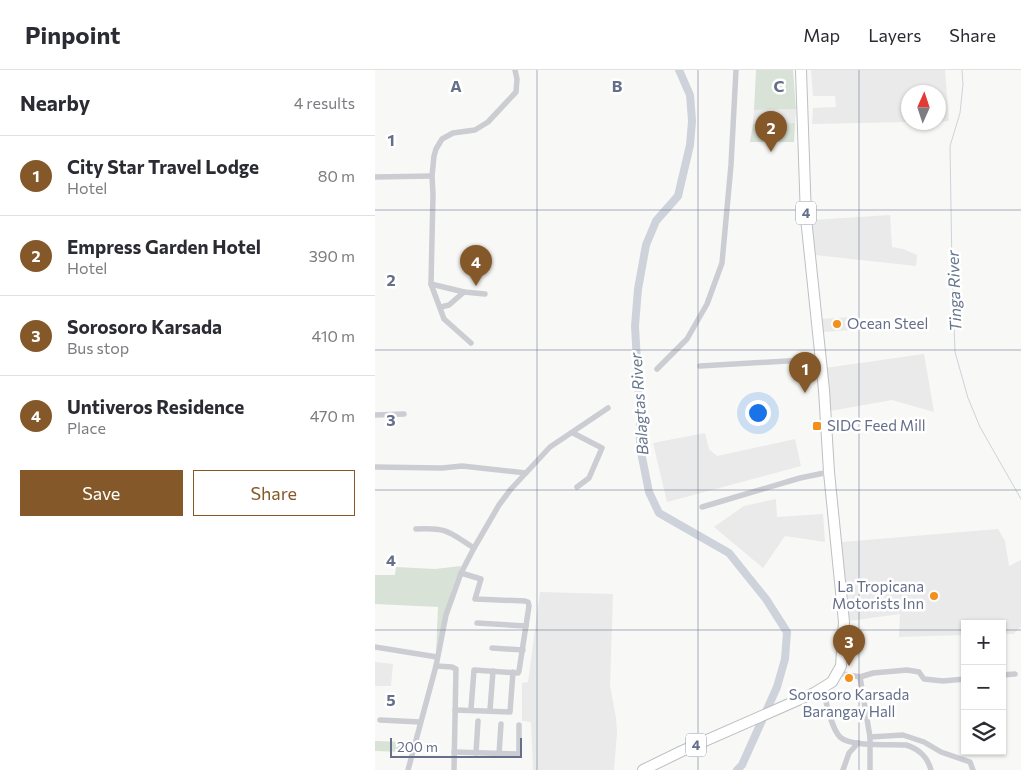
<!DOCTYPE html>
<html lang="en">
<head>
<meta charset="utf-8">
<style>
  :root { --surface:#fff; --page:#f7f7f7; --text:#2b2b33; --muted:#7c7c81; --line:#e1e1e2; --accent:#855829 }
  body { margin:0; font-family:Commissioner,sans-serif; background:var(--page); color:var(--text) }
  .controls { position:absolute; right:15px; bottom:15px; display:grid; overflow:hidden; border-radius:0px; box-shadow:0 1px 4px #0004 }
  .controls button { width:45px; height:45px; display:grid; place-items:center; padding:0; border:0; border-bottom:1px solid var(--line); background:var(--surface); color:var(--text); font:25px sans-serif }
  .compass { position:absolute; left:526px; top:15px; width:45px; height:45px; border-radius:50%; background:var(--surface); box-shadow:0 1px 4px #0004; rotate:3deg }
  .scale { position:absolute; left:15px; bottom:12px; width:132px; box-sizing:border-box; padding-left:5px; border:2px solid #656f8a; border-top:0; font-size:14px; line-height:18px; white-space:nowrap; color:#656f8a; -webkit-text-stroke:4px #fff; paint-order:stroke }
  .you { position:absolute; left:382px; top:342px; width:18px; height:18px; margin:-12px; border:4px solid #fff; border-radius:50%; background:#1a73e8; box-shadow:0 0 0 8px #1a73e833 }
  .badge { display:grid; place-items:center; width:32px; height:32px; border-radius:50%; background:var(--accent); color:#fff; font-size:16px; font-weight:700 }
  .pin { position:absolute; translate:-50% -41px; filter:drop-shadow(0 1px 2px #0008) }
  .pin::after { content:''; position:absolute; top:26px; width:18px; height:15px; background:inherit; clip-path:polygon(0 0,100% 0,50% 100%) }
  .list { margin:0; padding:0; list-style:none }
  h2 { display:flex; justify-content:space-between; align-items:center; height:65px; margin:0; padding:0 20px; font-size:21px }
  h2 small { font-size:16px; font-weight:400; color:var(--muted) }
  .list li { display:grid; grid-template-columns:32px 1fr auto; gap:15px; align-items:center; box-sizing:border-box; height:80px; padding:0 20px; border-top:1px solid var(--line) }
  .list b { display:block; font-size:19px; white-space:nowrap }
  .list p { margin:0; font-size:16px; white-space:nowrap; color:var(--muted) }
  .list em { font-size:16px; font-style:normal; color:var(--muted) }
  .actions { display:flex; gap:10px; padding:15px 20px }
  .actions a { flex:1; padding:11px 0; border:1px solid var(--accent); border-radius:0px; text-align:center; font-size:18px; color:var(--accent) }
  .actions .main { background:var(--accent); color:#fff }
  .icon { flex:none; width:28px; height:28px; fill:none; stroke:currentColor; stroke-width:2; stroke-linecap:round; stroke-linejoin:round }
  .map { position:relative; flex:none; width:646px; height:700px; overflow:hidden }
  header { display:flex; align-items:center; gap:30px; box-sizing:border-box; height:70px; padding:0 25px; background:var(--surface); border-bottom:1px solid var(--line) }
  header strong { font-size:24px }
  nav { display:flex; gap:28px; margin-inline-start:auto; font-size:18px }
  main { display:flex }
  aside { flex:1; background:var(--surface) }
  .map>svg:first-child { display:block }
  .built { fill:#e9eae9 }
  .green { fill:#d8e2d7 }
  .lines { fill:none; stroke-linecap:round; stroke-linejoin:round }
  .stream { stroke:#ced2da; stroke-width:1 }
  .river { stroke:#ced2da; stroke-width:8 }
  .highway-casing { stroke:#bdbfc3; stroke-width:12 }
  .street { stroke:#cccdd2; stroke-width:5.5 }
  .highway { stroke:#fff; stroke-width:10 }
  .grid { fill:none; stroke:#656f8a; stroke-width:1; stroke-opacity:0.55 }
  .poi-dot { fill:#f38f1c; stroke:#fff; stroke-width:2 }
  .labels { text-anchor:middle; stroke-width:5; stroke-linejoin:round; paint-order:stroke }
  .shield { fill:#fff; stroke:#939aad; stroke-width:1 }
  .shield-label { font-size:14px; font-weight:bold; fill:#656f8a }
  .poi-label { font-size:15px; fill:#656f8a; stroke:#fff; text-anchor:start }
  .water-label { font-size:16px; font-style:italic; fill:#66768c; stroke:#fff }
  .grid-label { font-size:16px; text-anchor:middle; font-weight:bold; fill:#656f8a; stroke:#fff; stroke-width:5; stroke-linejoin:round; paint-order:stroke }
</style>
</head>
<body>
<header>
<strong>Pinpoint</strong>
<nav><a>Map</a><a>Layers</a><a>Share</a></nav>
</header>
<main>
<aside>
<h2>Nearby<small>4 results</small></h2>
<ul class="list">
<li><span class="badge">1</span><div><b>City Star Travel Lodge</b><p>Hotel</p></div><em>80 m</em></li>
<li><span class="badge">2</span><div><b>Empress Garden Hotel</b><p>Hotel</p></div><em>390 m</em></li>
<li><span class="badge">3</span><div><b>Sorosoro Karsada</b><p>Bus stop</p></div><em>410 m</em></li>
<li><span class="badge">4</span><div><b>Untiveros Residence</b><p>Place</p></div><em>470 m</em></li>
</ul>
<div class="actions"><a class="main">Save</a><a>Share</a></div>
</aside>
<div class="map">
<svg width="646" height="700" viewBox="0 0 646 700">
  <rect width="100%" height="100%" fill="#f8f9f6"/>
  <g class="built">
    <path d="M436,0H570L574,51L564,52V22H534L533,52L437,54L438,38L461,37L460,26H438Z"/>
    <path d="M421,39L420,53L378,54L379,40Z"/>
    <path d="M515,145L517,177L528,179L542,185L541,196L440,185L437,150Z"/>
    <path d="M475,247V260L448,262L446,249Z"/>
    <path d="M549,284L559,342L517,330L455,341L450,298Z"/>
    <path d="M330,363L334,379L342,386L420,369L426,396L292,432L278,373Z"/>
    <path d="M401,429L402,447L448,444L450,472L410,466L388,498L339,457L369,436Z"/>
    <path d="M623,459L630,471L634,496L646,490V557L638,564H627V554H590V565L524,567L525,544L474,551L467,472Z"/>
    <path d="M165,522L238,524L235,615L241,648L242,663L239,700H158L156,652L147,651V613L153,612Z"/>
    <path d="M0,592L18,594L16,616H0Z"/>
  </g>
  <g class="green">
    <path d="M381,0H418L421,39L379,40Z"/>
    <path d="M420,53L419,72H375L378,54Z"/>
    <path d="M86,496C74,525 67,554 61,585L63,537L0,534V505H20L21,497L60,499Z"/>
    <path d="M0,671L30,672L29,682L0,681Z"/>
  </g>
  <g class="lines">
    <path class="stream" d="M587,0L588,14L585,43L575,76L577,199L580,282L593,328L605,357L646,429"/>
    <path class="river" d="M304,0L315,25L317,51L315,75L303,126L281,151L271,175L263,219L260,256L265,346V377L274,422L284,443L354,483L391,529L412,562L410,589L402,617L367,695L362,700"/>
    <defs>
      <path id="highway" d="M268,700L307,681L439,623L457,612L466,596L469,552L454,402L449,320L431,148L426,0"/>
    </defs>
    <use href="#highway" class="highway-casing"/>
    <g class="street">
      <path d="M0,107L57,106"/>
      <path d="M56,214L89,222L110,224"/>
      <path d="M66,237L74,235L89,222"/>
      <path d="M96,273L69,249L56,214L58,124L57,106L59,86L61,79L67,69L78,63L100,60L113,52L141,22L142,9L140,0"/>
      <path d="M325,296L445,289"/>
      <path d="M282,299L312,269L332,234L347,193L356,95L361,0"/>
      <path d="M0,345L29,344"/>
      <path d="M198,363L227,378L214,408L202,417"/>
      <path d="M0,397L67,398L87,396L151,403"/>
      <path d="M327,437L425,408L454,402"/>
      <path d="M41,459C72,457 74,462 99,478"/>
      <path d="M86,503L106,509L100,529L150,531L153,532L154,536L144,601L143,603L99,600L96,639"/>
      <path d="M102,553L151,556"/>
      <path d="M0,577L62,587"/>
      <path d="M117,578L148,580"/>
      <path d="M61,596L77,597L81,599L79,700"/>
      <path d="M463,603L485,607L498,603L532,600L544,602L549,609L568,611L590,609"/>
      <path d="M627,605L640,604"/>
      <path d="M485,607L495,667V700"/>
      <path d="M448,619C451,631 456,658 465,667C475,677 516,674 531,675C544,679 552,686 556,700"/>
      <path d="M80,640L135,642L138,602"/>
      <path d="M115,640L118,601"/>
      <path d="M5,650L45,652"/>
      <path d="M495,667L528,665L549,672L566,682L595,692L598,700"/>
      <path d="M79,682L144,684V655"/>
      <path d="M101,683L103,651"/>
      <path d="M124,684L126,654"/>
      <path d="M33,700L61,596L71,545L86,503L99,478L124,435L136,419L175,377L233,338"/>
      <path d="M468,700L474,683L483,673"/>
    </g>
    <use href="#highway" class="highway"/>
  </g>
  <path class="grid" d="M162,0V700M323,0V700M484,0V700M0,140H646M0,280H646M0,420H646M0,560H590M627,560H646"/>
  <g class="poi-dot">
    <circle cx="462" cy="254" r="5"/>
    <rect x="437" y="351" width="10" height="10" rx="2.5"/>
    <circle cx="559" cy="526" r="5"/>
    <circle cx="474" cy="608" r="5"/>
  </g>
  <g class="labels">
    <g class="shield">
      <rect x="421" y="131.5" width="20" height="23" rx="4"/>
      <rect x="311" y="663.5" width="20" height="23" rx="4"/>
    </g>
    <g class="shield-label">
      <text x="431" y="148">4</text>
      <text x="321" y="680">4</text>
    </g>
    <g class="poi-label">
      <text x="472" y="259">Ocean Steel</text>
      <text x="452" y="361">SIDC Feed Mill</text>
      <text x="549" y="522" text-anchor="end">La Tropicana<tspan x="549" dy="17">Motorists Inn</tspan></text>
      <text x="474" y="630" text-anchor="middle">Sorosoro Karsada<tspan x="474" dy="17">Barangay Hall</tspan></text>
    </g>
    <g class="water-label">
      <text transform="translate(579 221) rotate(-92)" y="6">Tinga River</text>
      <text transform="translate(264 334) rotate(-94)" y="6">Balagtas River</text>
    </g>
  </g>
  <g class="grid-label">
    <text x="81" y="22">A</text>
    <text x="242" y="22">B</text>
    <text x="404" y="22">C</text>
    <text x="16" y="76">1</text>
    <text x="16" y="216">2</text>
    <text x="16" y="356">3</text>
    <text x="16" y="496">4</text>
    <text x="16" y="636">5</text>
  </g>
</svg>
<div class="controls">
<button>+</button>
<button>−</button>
<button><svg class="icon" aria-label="layers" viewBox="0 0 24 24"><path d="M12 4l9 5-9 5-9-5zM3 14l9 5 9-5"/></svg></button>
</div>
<svg class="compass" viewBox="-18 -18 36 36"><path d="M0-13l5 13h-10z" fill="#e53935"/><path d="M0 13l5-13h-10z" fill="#7c7c81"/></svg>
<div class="scale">200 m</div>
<div class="you"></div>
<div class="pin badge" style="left:430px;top:323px">1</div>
<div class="pin badge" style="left:396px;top:82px">2</div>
<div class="pin badge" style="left:474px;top:596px">3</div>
<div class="pin badge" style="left:101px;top:216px">4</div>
</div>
</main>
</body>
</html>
